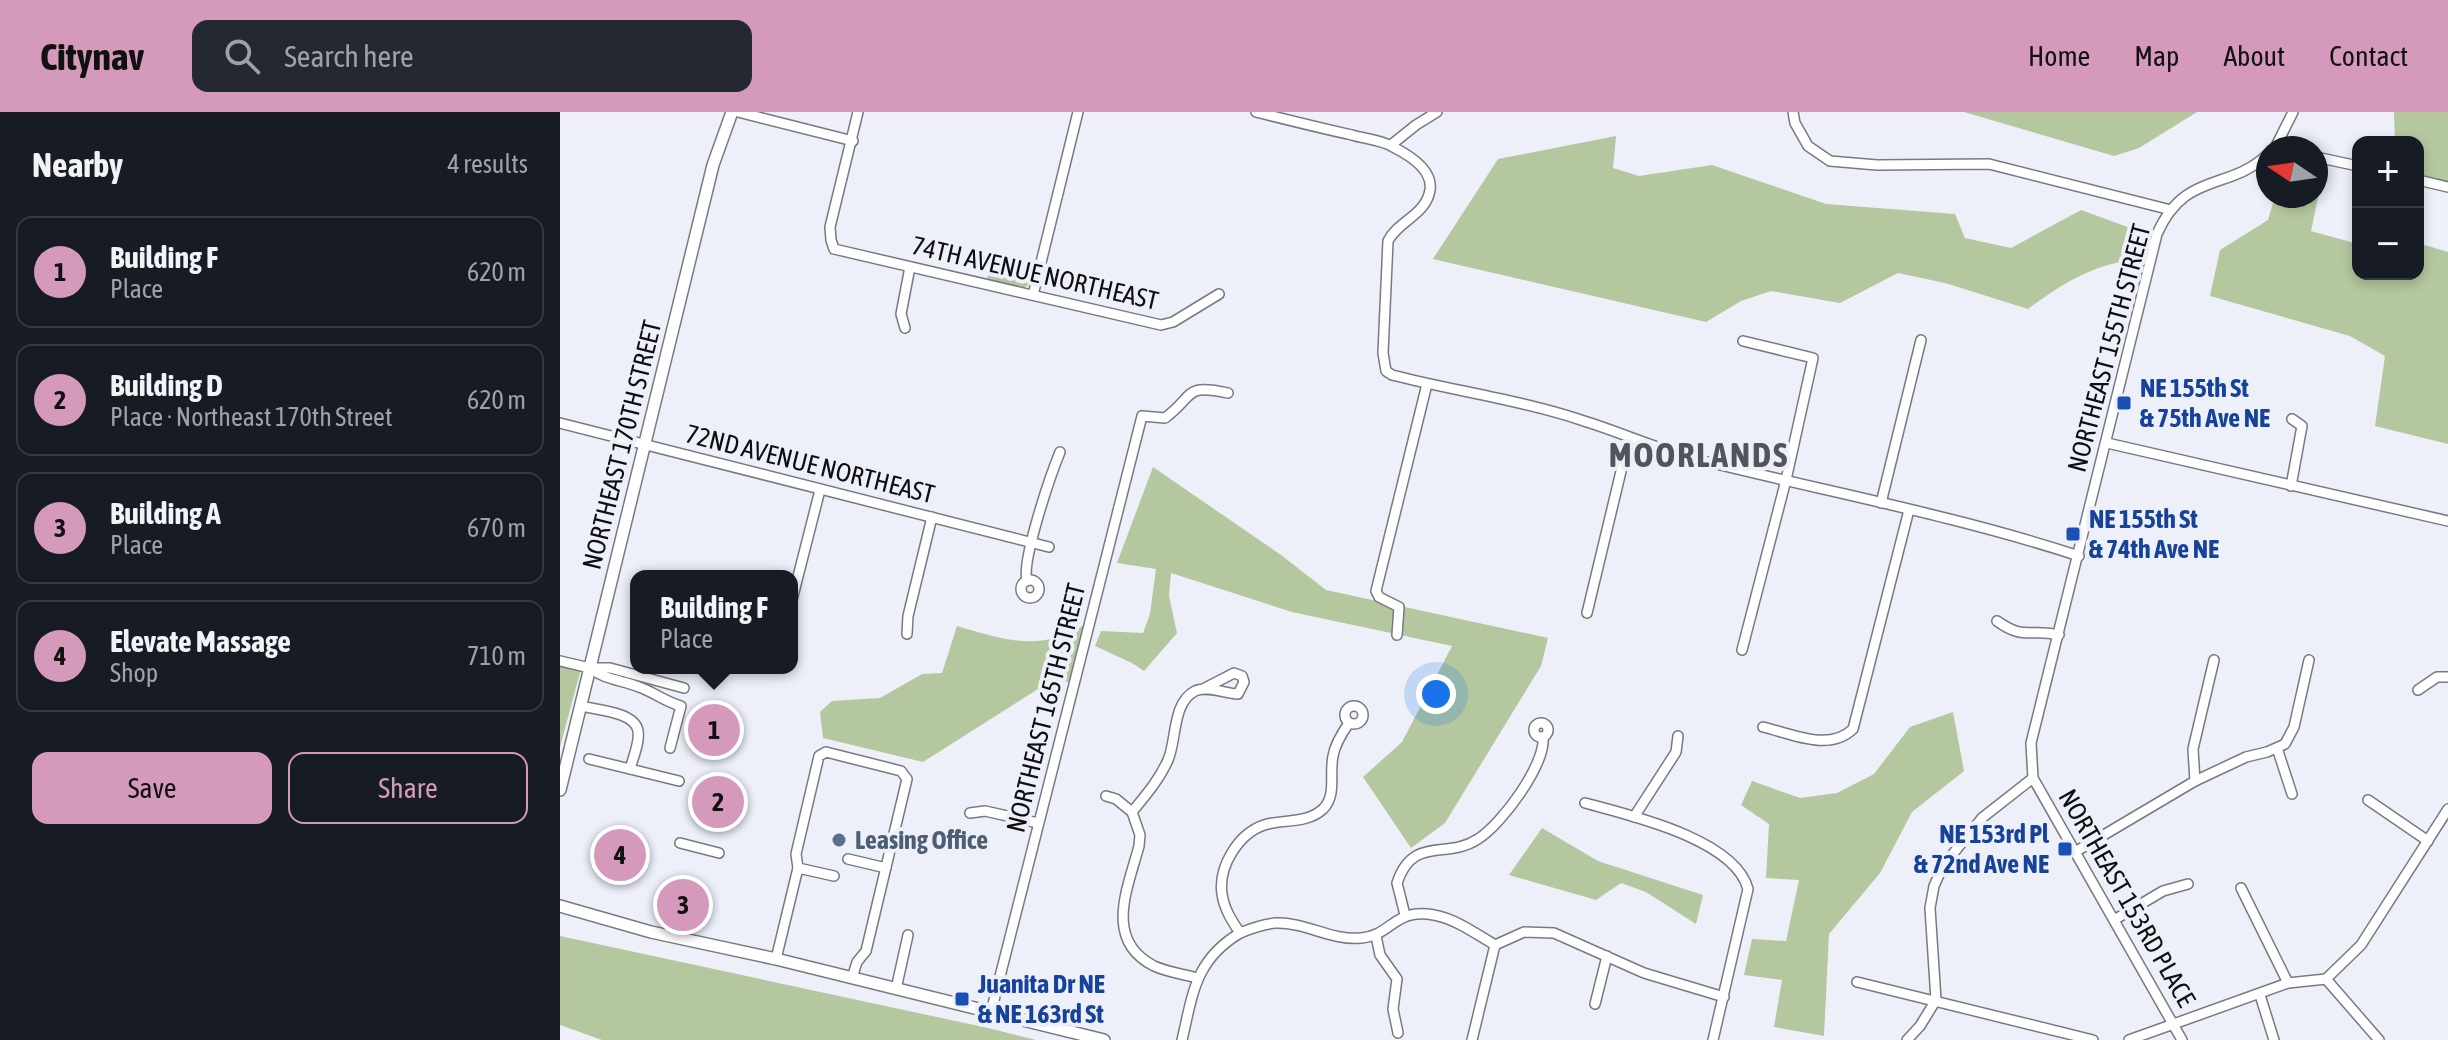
<!DOCTYPE html>
<html lang="en">
<head>
<meta charset="utf-8">
<style>
  :root { --surface:#171b24; --page:#242831; --text:#f1f3f6; --muted:#9ea1a6; --line:#363941; --accent:#d499bb }
  body { margin:0; font-family:"Asap Condensed",sans-serif; background:var(--page); color:var(--text) }
  .controls { position:absolute; right:24px; top:24px; display:grid; overflow:hidden; border-radius:16px; box-shadow:0 4px 12px #0003 }
  .controls button { width:72px; height:72px; display:grid; place-items:center; padding:0; border:0; border-bottom:2px solid var(--line); background:var(--surface); color:var(--text); font:40px sans-serif }
  .compass { position:absolute; left:1696px; top:24px; width:72px; height:72px; border-radius:50%; background:var(--surface); box-shadow:0 4px 12px #0003; rotate:283deg }
  .you { position:absolute; left:876px; top:582px; width:28px; height:28px; margin:-20px; border:6px solid #fff; border-radius:50%; background:#1a73e8; box-shadow:0 0 0 12px #1a73e833 }
  .badge { display:grid; place-items:center; width:52px; height:52px; border-radius:50%; background:var(--accent); color:#111; font-size:26px; font-weight:700 }
  .pin { position:absolute; translate:-50% -50%; border:4px solid #fff; box-shadow:0 2px 8px #0006 }
  .popup { position:absolute; left:70px; top:458px; width:168px; height:104px; box-sizing:border-box; display:grid; place-content:center; border-radius:16px; background:var(--surface); filter:drop-shadow(0 2px 6px #0005); font-size:26px; white-space:nowrap; color:var(--muted) }
  .popup b { font-size:30px; color:var(--text) }
  .popup::after { content:''; position:absolute; left:50%; top:100%; margin-left:-16px; border:16px solid transparent; border-top-color:var(--surface) }
  .list { margin:0; padding:0; list-style:none }
  h2 { display:flex; justify-content:space-between; align-items:center; height:104px; margin:0; padding:0 32px; font-size:34px }
  h2 small { font-size:26px; font-weight:400; color:var(--muted) }
  .list li { display:grid; grid-template-columns:52px 1fr auto; gap:24px; align-items:center; box-sizing:border-box; height:112px; margin:0 16px 16px; padding:0 16px; border:2px solid var(--line); border-radius:16px }
  .list b { display:block; font-size:30px; white-space:nowrap }
  .list p { margin:0; font-size:26px; white-space:nowrap; color:var(--muted) }
  .list em { font-size:26px; font-style:normal; color:var(--muted) }
  .actions { display:flex; gap:16px; padding:24px 32px }
  .actions a { flex:1; padding:18px 0; border:2px solid var(--accent); border-radius:16px; text-align:center; font-size:28px; color:var(--accent) }
  .actions .main { background:var(--accent); color:#111 }
  .icon { flex:none; width:44px; height:44px; fill:none; stroke:currentColor; stroke-width:2; stroke-linecap:round; stroke-linejoin:round }
  .map { position:relative; flex:none; width:1888px; height:928px; overflow:hidden }
  header { display:flex; align-items:center; gap:48px; box-sizing:border-box; height:112px; padding:0 40px; background:var(--accent); color:#111 }
  header strong { font-size:38px }
  nav { display:flex; gap:44px; margin-inline-start:auto; font-size:28px }
  .search { width:560px; height:72px; background:var(--page); display:flex; align-items:center; gap:20px; box-sizing:border-box; padding:0 28px; border-radius:16px; color:var(--muted); font-size:30px }
  main { display:flex }
  aside { flex:1; background:var(--surface) }
  .map>svg:first-child { display:block }
  .green { fill:#b4c79f }
  .lines { fill:none; stroke-linecap:round; stroke-linejoin:round }
  .minor-casing { stroke:#787a82; stroke-width:12 }
  .major-casing { stroke:#787a82; stroke-width:14 }
  .minor { stroke:#fff; stroke-width:9 }
  .major { stroke:#fff; stroke-width:11 }
  .transit-dot { fill:#1a4fb4; stroke:#edf0f9; stroke-width:3 }
  .service-dot { fill:#5c6f8a; stroke:#edf0f9; stroke-width:3 }
  .labels { text-anchor:middle; stroke-width:8; stroke-linejoin:round; paint-order:stroke }
  .street-label { font-size:26px; fill:#0d0e10; stroke:#edf0f9 }
  .transit-label { font-size:26px; font-weight:bold; fill:#164399; stroke:#edf0f9; text-anchor:start }
  .service-label { font-size:26px; font-weight:bold; fill:#4e5e75; stroke:#edf0f9; text-anchor:start }
  .district-label { font-size:34px; font-weight:bold; letter-spacing:2px; fill:#51545b; stroke:#edf0f9 }
</style>
</head>
<body>
<header>
<strong>Citynav</strong>
<div class="search"><svg class="icon" aria-label="search" viewBox="0 0 24 24"><circle cx="10" cy="10" r="6"/><path d="M15 15l6 6"/></svg>Search here</div>
<nav><a>Home</a><a>Map</a><a>About</a><a>Contact</a></nav>
</header>
<main>
<aside>
<h2>Nearby<small>4 results</small></h2>
<ul class="list">
<li><span class="badge">1</span><div><b>Building F</b><p>Place</p></div><em>620 m</em></li>
<li><span class="badge">2</span><div><b>Building D</b><p>Place · Northeast 170th Street</p></div><em>620 m</em></li>
<li><span class="badge">3</span><div><b>Building A</b><p>Place</p></div><em>670 m</em></li>
<li><span class="badge">4</span><div><b>Elevate Massage</b><p>Shop</p></div><em>710 m</em></li>
</ul>
<div class="actions"><a class="main">Save</a><a>Share</a></div>
</aside>
<div class="map">
<svg width="1888" height="928" viewBox="0 0 1888 928">
  <rect width="100%" height="100%" fill="#edf0f9"/>
  <g class="green">
    <path d="M1404,0H1637L1579,36L1554,44Z"/>
    <path d="M1834,0H1888V75L1858,68V30H1835Z"/>
    <path d="M1056,24L1053,56L1079,64L1152,53L1266,92L1395,102L1405,126L1451,136L1521,98L1587,122L1584,147C1538,149 1503,171 1468,197L1385,171L1338,161L1280,191L1211,179L1181,189L1146,210L873,147L938,47Z"/>
    <path d="M1756,51L1765,52L1751,119L1798,132V162H1858V131L1888,140V332L1815,314L1825,244L1790,224L1650,184L1660,138L1708,108L1715,84H1756Z"/>
    <path d="M430,152L472,163L471,171L463,177L427,168Z"/>
    <path d="M593,355L721,443L766,478L988,526L981,554L885,711L851,736L803,665L842,630L892,534L732,500L611,461L609,484L617,521L584,559L572,551L535,534L541,519L583,521L590,502L596,457L557,451Z"/>
    <path d="M530,509L514,571L494,567L363,650L263,626L260,600L272,589L320,586L362,562L382,561L397,514C447,529 484,541 530,509Z"/>
    <path d="M0,552L21,557L0,635Z"/>
    <path d="M1393,600L1404,659L1352,700L1320,761L1269,822L1264,924L1214,915L1222,868L1184,863L1192,827L1226,829L1239,768L1206,766L1209,712L1181,693L1192,669L1240,686L1277,681L1314,662L1350,615Z"/>
    <path d="M982,716L1038,749L1143,783L1136,812L1086,780L1061,771L1036,788L949,763Z"/>
    <path d="M0,824L428,916L476,928H42L0,913Z"/>
  </g>
  <g class="lines">
    <defs>
      <g id="minor">
        <path d="M178,0L293,29"/>
        <path d="M298,0L270,115L271,128L274,137L601,213L613,210L659,182"/>
        <path d="M696,0C728,8 760,16 792,23C805,27 822,28 833,35C849,43 873,58 870,78C866,103 838,109 828,129L823,241L826,259L832,263C895,279 960,288 1021,308C1060,320 1097,337 1136,347C1263,379 1394,403 1519,444"/>
        <path d="M1233,0L1235,11L1248,34L1270,49L1317,53L1429,52L1611,98"/>
        <path d="M831,33L856,13L877,0"/>
        <path d="M1715,36L1733,0"/>
        <path d="M1756,45L1798,54"/>
        <path d="M1858,68L1888,75"/>
        <path d="M473,183L518,0"/>
        <path d="M345,216L341,202L350,155"/>
        <path d="M0,311L489,435"/>
        <path d="M1547,331L1888,409"/>
        <path d="M1731,374L1742,314L1732,307"/>
        <path d="M1321,391L1361,228"/>
        <circle cx="470" cy="477" r="9"/>
        <path d="M467,469C461,449 491,362 500,340"/>
        <path d="M232,488L260,378"/>
        <path d="M1027,501L1069,326"/>
        <path d="M1437,509C1465,529 1469,516 1499,523"/>
        <path d="M347,522L348,504L372,405"/>
        <path d="M837,523L839,495L819,485L816,479L867,272"/>
        <path d="M1182,538L1226,368L1253,246L1183,229"/>
        <path d="M0,549L30,556H50L124,576"/>
        <path d="M30,556C45,568 62,568 79,575C94,580 105,590 121,594L110,636"/>
        <path d="M1858,578L1877,565H1888"/>
        <path d="M21,594C37,598 75,600 78,619C80,630 73,646 70,657"/>
        <circle cx="794" cy="603" r="9"/>
        <circle cx="981" cy="618" r="7"/>
        <path d="M1203,615C1232,622 1269,640 1293,617L1349,398"/>
        <path d="M1717,636L1732,682"/>
        <path d="M29,647L119,669"/>
        <path d="M1635,669L1633,637L1654,548"/>
        <path d="M546,684L556,687L572,700"/>
        <path d="M1808,688L1868,729"/>
        <path d="M1025,691C1069,703 1175,727 1188,777L1153,928"/>
        <path d="M410,701L425,699L478,711"/>
        <path d="M1074,705L1116,640L1118,624"/>
        <path d="M120,731L159,741"/>
        <path d="M1515,740L1635,669L1686,645L1707,640L1725,632L1734,615L1749,548"/>
        <path d="M288,747L326,756"/>
        <path d="M238,756L274,764"/>
        <path d="M1681,776L1728,871"/>
        <path d="M845,803L837,771C853,723 886,748 918,727C942,712 986,652 983,625"/>
        <path d="M1554,808L1603,779L1628,772"/>
        <path d="M680,821C692,816 703,812 716,811C745,810 772,829 801,826C831,824 835,795 874,803C896,807 916,822 935,833L964,820L994,821L1084,861L1164,885"/>
        <path d="M816,824L820,843L837,867L833,897L838,921"/>
        <path d="M216,847L238,756L236,742L259,644L266,640L341,659L347,667L306,839L297,850L292,866"/>
        <path d="M637,866C623,862 607,860 594,854C543,828 568,776 579,734L580,723L572,700C586,683 599,668 608,648C617,627 612,591 635,579C647,573 666,582 678,582L684,570L682,564L674,561L643,577"/>
        <path d="M1766,867L1801,833L1888,697"/>
        <path d="M1766,867L1819,928"/>
        <path d="M1297,870L1533,928"/>
        <path d="M336,877L348,823"/>
        <path d="M1700,883L1714,928"/>
        <path d="M1035,892L1047,844"/>
        <path d="M431,900L582,304L605,306C635,284 623,271 668,281"/>
        <path d="M622,928C633,881 635,848 680,821C672,809 664,797 662,782C658,755 678,722 704,713C723,707 747,712 763,697C777,683 769,662 773,644C775,632 782,621 789,611"/>
        <path d="M912,928L935,833"/>
        <path d="M1347,928L1360,914L1376,888L1370,796L1374,774L1383,754L1422,706L1473,666"/>
        <path d="M1569,928L1728,871L1766,867"/>
        <path d="M1622,928L1473,666L1471,631L1597,122C1625,58 1669,80 1708,42"/>
      </g>
      <g id="major">
        <path d="M0,678L153,53L172,0"/>
        <path d="M0,794L91,820L216,847L544,928"/>
      </g>
    </defs>
    <use href="#minor" class="minor-casing"/>
    <use href="#major" class="major-casing"/>
    <use href="#minor" class="minor"/>
    <use href="#major" class="major"/>
  </g>
  <g class="transit-dot">
    <rect x="1556" y="283" width="16" height="16" rx="4"/>
    <rect x="1505" y="414" width="16" height="16" rx="4"/>
    <rect x="1497" y="729" width="16" height="16" rx="4"/>
    <rect x="394" y="879" width="16" height="16" rx="4"/>
  </g>
  <circle class="service-dot" cx="279" cy="728" r="8"/>
  <g class="labels">
    <g class="street-label">
      <text transform="translate(475 161) rotate(13)" y="9">74TH AVENUE NORTHEAST</text>
      <text transform="translate(1549 236) rotate(-75)" y="9">NORTHEAST 155TH STREET</text>
      <text transform="translate(62 333) rotate(-76)" y="9">NORTHEAST 170TH STREET</text>
      <text transform="translate(250 352) rotate(14)" y="9">72ND AVENUE NORTHEAST</text>
      <text transform="translate(486 596) rotate(-76)" y="9">NORTHEAST 165TH STREET</text>
      <text transform="translate(1567 786) rotate(60)" y="9">NORTHEAST 153RD PLACE</text>
    </g>
    <g class="transit-label">
      <text x="1580" y="285">NE 155th St<tspan x="1580" dy="30">&amp; 75th Ave NE</tspan></text>
      <text x="1529" y="416">NE 155th St<tspan x="1529" dy="30">&amp; 74th Ave NE</tspan></text>
      <text x="1489" y="731" text-anchor="end">NE 153rd Pl<tspan x="1489" dy="30">&amp; 72nd Ave NE</tspan></text>
      <text x="418" y="881">Juanita Dr NE<tspan x="418" dy="30">&amp; NE 163rd St</tspan></text>
    </g>
    <g class="service-label">
      <text x="295" y="737">Leasing Office</text>
    </g>
    <g class="district-label">
      <text x="1139" y="355">MOORLANDS</text>
    </g>
  </g>
</svg>
<div class="controls">
<button>+</button>
<button>−</button>
</div>
<svg class="compass" viewBox="-18 -18 36 36"><path d="M0-13l5 13h-10z" fill="#e53935"/><path d="M0 13l5-13h-10z" fill="#9ea1a6"/></svg>
<div class="you"></div>
<div class="pin badge" style="left:154px;top:618px">1</div>
<div class="popup"><b>Building F</b>Place</div>
<div class="pin badge" style="left:158px;top:690px">2</div>
<div class="pin badge" style="left:123px;top:793px">3</div>
<div class="pin badge" style="left:60px;top:743px">4</div>
</div>
</main>
</body>
</html>
